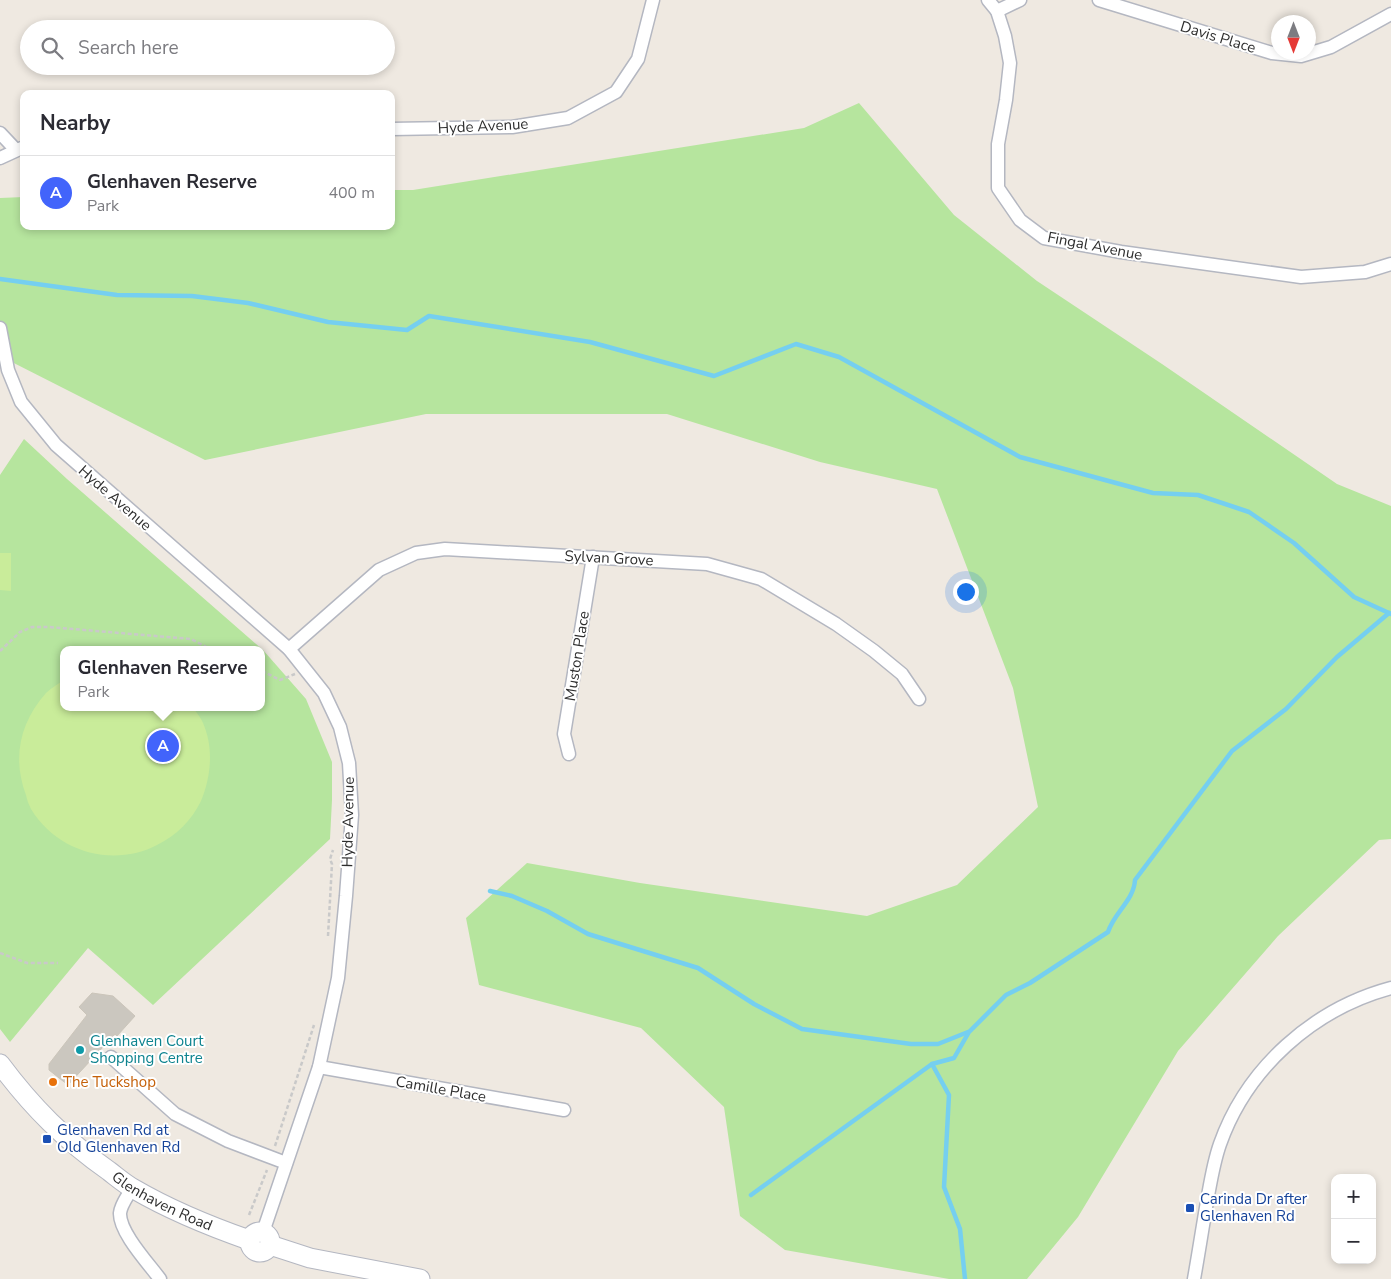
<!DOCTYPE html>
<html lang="en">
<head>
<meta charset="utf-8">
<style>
  :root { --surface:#fff; --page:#f7f7f7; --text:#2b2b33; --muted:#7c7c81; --line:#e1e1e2; --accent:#4264fb }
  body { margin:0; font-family:"Nunito Sans",sans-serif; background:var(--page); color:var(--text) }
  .controls { position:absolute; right:15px; bottom:15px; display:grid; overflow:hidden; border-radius:10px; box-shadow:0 2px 8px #0003 }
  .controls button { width:45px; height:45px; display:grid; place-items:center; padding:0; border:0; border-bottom:1px solid var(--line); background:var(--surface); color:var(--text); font:25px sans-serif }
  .compass { position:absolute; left:1271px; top:15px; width:45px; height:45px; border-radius:50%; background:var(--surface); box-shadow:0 2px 8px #0003; rotate:180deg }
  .you { position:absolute; left:965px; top:591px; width:18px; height:18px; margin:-12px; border:4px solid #fff; border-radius:50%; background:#1a73e8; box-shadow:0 0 0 8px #1a73e833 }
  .badge { display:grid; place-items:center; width:32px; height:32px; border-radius:50%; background:var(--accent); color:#fff; font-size:16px; font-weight:700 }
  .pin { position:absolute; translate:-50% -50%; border:2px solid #fff; box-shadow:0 1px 5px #0006 }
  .popup { position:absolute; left:60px; top:646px; width:205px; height:65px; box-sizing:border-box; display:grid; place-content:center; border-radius:10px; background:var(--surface); filter:drop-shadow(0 1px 4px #0005); font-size:16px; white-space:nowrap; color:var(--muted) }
  .popup b { font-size:19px; color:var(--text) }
  .popup::after { content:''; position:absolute; left:50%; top:100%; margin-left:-10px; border:10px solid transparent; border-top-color:var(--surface) }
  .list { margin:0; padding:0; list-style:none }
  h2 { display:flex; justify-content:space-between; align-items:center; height:65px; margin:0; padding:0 20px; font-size:21px }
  h2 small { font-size:16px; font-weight:400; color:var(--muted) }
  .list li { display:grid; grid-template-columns:32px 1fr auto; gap:15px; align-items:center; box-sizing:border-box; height:75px; padding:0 20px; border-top:1px solid var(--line) }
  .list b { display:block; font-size:19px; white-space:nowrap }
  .list p { margin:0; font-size:16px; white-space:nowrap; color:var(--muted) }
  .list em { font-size:16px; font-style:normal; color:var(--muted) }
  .icon { flex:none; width:28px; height:28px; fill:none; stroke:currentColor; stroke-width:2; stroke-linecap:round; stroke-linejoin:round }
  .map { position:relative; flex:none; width:1391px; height:1279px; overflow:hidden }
  .search { position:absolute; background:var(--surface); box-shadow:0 2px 8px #0003; left:20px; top:20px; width:375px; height:55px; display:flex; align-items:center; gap:12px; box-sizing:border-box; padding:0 18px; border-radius:28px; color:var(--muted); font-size:19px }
  .panel { position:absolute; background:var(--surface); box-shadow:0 2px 8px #0003; left:20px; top:90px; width:375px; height:140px; border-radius:10px }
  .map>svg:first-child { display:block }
  .green { fill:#b6e59e; fill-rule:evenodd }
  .pitch { fill:#c9ec9a }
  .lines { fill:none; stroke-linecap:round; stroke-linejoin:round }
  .stream { stroke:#75cff0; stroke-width:4.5 }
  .building { fill:#cbc7bf; stroke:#cbc5ba }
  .minor-casing { stroke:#b4b7c1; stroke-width:15 }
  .secondary-casing { stroke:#b4b7c1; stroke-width:21 }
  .path { stroke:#c9c9c9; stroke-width:2.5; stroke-dasharray:4 2.5; stroke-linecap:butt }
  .minor { stroke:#fff; stroke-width:12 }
  .secondary { stroke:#fff; stroke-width:19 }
  .culture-dot { fill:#0f9aa8; stroke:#fff; stroke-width:2 }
  .food-dot { fill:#e8710a; stroke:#fff; stroke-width:2 }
  .transit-dot { fill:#1a4fb4; stroke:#fff; stroke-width:2 }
  .labels { text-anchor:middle; stroke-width:4; stroke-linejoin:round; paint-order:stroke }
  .street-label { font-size:15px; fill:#2e2e2e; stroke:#fff }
  .culture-label { font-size:15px; fill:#0d838f; stroke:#fff; text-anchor:start }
  .food-label { font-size:15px; fill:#c56008; stroke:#fff; text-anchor:start }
  .transit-label { font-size:15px; fill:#164399; stroke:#fff; text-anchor:start }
</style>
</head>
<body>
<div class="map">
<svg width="1391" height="1279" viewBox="0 0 1391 1279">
  <rect width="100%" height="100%" fill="#efe9e1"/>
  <g class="green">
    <path d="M859,103L954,215L1037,281L1162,364L1337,484L1391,506V839L1379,840L1278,936L1178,1051L1078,1217L1027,1279H949L785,1250L740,1216L724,1107L641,1028L479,985L466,918L527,863L640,883L867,916L957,885L1038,807L1013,688L937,489L820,462L667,414H426L205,460L0,356V198L24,197V226H391V190H413L804,128Z"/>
    <path d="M24,439L67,479L263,650L306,699L332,762V800L330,839L153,1005L88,948L10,1042L0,1029V475ZM64,650H262V707H64Z"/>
  </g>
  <g class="pitch">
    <path d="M0,553H11V591L0,590Z"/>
    <path d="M64,680V707H193C196,712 201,718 203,723C214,748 211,777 201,801C191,821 177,835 157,845C113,868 57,852 31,809C29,805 27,800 26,795C12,758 20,722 46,693C51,688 58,684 64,680Z"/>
  </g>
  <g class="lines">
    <g class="stream">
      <path d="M0,279L117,295L192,296L248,303L328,322L407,330L429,316L590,342L714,376L796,344L839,357L1020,457L1153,493L1198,495L1249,512L1294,543L1354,597L1391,614"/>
      <path d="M490,891L512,896L547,911L588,934L698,968L754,1004L802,1029L911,1044H938L968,1032"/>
      <path d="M932,1064L949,1095L944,1187L960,1229L965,1279"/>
      <path d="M751,1195L932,1064L954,1058L969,1032L1006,995L1030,983L1108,932C1114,913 1134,900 1135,880L1232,751L1286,709L1337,657L1389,613"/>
    </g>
  </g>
  <path class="building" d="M92,993L113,996L135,1016L117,1036L115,1034L68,1085L49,1070V1064L87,1015L79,1007Z"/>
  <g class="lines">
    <defs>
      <g id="minor">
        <path d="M988,0L997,11L1005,36L1010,63L1006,100L998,144V188L1020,220L1044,238L1121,252L1301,277L1365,272L1391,264"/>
        <path d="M1099,0L1272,53L1301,56L1331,47L1391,14"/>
        <path d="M997,11L1020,0"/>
        <path d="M391,129L512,127L568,118L616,92L638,59L653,0"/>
        <path d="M0,133L16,150"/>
        <path d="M0,158L24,147"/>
        <path d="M0,328L8,370L21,402L56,445L289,649L324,693L340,727L349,763L352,815L346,896L338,978L319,1067L263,1232"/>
        <path d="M289,649L379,570L416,553L445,549L707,564L761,579L836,624L874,651L902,674L919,699"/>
        <path d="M569,754L564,734L593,557"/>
        <path d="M111,1057L175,1114L228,1141L286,1163"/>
        <path d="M319,1067L564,1110"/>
        <path d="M132,1188C128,1196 121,1204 120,1213C119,1232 149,1264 160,1279"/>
        <path d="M1194,1279C1199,1251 1203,1224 1208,1196C1211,1179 1214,1161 1220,1144C1247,1068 1313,1009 1391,988"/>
      </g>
      <g id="secondary">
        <path id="s1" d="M0,1064C32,1107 65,1140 109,1171C117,1177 125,1184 134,1189C170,1210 209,1226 249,1240"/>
        <circle cx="260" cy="1242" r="10"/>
        <path d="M270,1245L310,1258L420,1279"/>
      </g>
    </defs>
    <use href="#minor" class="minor-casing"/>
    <use href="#secondary" class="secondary-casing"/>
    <g class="path">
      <path d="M0,651L20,632L32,627H49L191,639L212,650"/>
      <path d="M262,671L280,680L295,674"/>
      <path d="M328,936L332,864L330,859L333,850"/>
      <path d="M0,953L27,963H58"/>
      <path d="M275,1146L314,1025"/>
      <path d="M249,1215L267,1170"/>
    </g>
    <use href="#minor" class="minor"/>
    <use href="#secondary" class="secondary"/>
  </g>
  <circle class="culture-dot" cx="80" cy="1050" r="5"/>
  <circle class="food-dot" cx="53" cy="1082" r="5"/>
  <g class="transit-dot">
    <rect x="42" y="1134" width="10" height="10" rx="2.5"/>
    <rect x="1185" y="1203" width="10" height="10" rx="2.5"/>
  </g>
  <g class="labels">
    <g class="street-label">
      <text transform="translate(1218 37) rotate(17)" y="5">Davis Place</text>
      <text transform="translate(483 126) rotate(-3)" y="5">Hyde Avenue</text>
      <text transform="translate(1095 246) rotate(11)" y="5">Fingal Avenue</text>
      <text transform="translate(115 498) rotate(41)" y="5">Hyde Avenue</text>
      <text transform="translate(609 558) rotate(3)" y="5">Sylvan Grove</text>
      <text transform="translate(577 656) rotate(-81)" y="5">Muston Place</text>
      <text transform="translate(348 822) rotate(-89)" y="5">Hyde Avenue</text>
      <text transform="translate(441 1089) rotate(10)" y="5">Camille Place</text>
      <text dy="5" stroke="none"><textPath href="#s1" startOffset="215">Glenhaven Road</textPath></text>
    </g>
    <g class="culture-label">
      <text x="90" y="1046">Glenhaven Court<tspan x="90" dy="17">Shopping Centre</tspan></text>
    </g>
    <g class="food-label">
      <text x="63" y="1087">The Tuckshop</text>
    </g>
    <g class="transit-label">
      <text x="57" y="1135">Glenhaven Rd at<tspan x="57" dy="17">Old Glenhaven Rd</tspan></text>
      <text x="1200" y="1204">Carinda Dr after<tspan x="1200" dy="17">Glenhaven Rd</tspan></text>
    </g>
  </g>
</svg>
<div class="controls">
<button>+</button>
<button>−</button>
</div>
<svg class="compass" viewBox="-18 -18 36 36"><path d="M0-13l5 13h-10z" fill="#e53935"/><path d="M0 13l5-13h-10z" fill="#7c7c81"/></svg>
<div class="you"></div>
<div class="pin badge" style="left:163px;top:746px">A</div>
<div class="popup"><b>Glenhaven Reserve</b>Park</div>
<div class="search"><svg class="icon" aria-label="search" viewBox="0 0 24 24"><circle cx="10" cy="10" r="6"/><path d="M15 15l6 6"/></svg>Search here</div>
<section class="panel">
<h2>Nearby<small></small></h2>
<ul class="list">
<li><span class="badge">A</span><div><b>Glenhaven Reserve</b><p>Park</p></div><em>400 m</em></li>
</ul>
</section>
</div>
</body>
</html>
